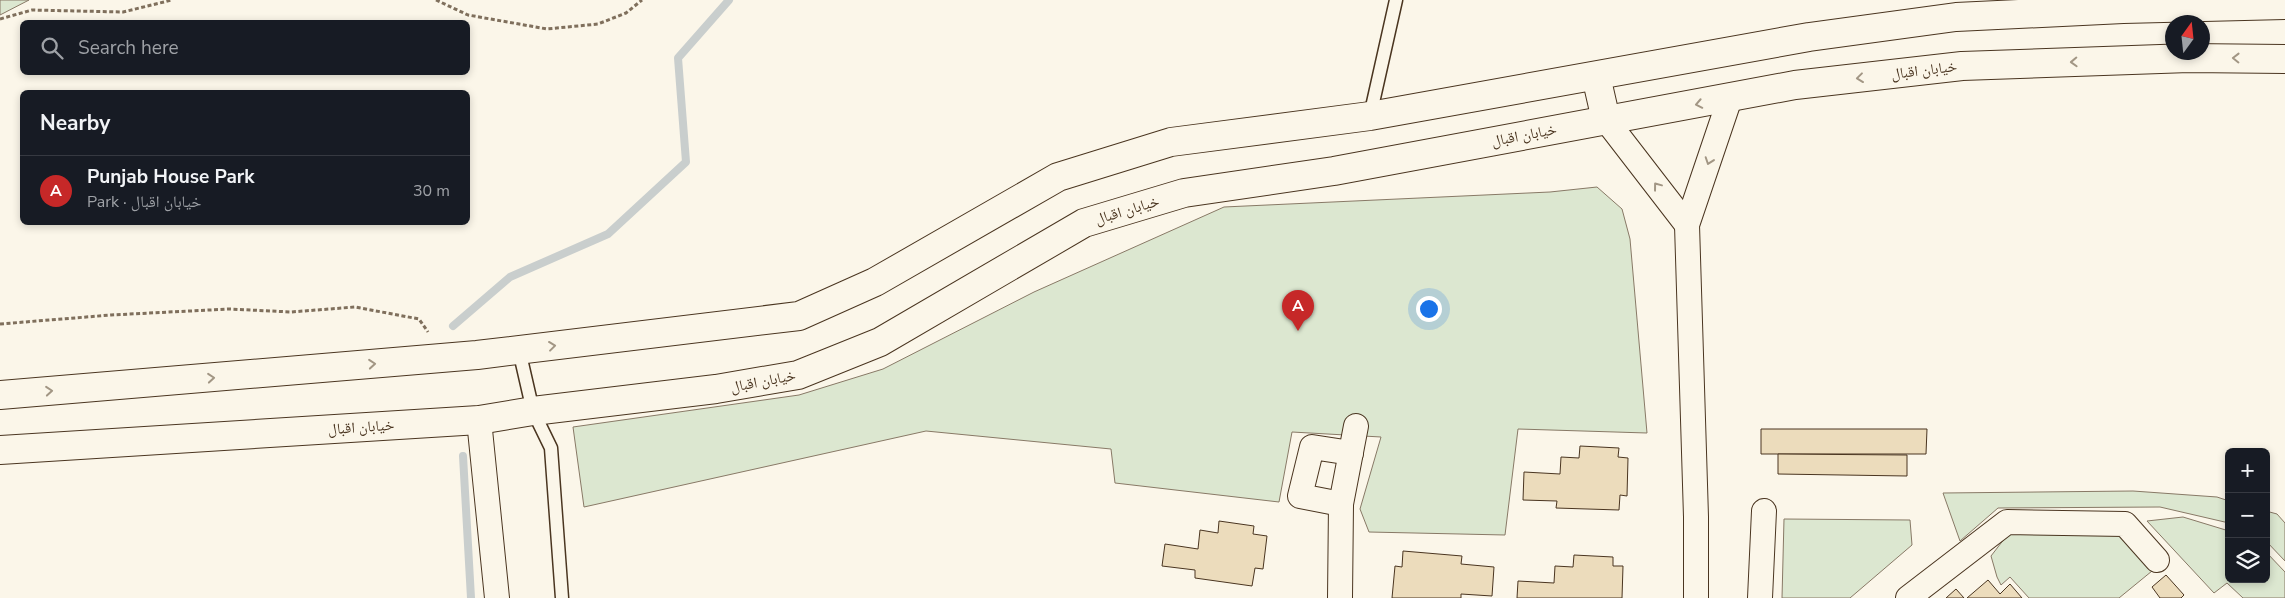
<!DOCTYPE html>
<html lang="en">
<head>
<meta charset="utf-8">
<style>
  :root { --surface:#171b24; --page:#20242c; --text:#f1f3f6; --muted:#9ea1a6; --line:#363941; --accent:#c62828 }
  body { margin:0; font-family:"Nunito Sans","Noto Naskh Arabic",sans-serif; background:var(--page); color:var(--text) }
  .controls { position:absolute; right:15px; bottom:15px; display:grid; overflow:hidden; border-radius:8px; box-shadow:0 2px 8px #0003 }
  .controls button { width:45px; height:45px; display:grid; place-items:center; padding:0; border:0; border-bottom:1px solid var(--line); background:var(--surface); color:var(--text); font:25px sans-serif }
  .compass { position:absolute; left:2165px; top:15px; width:45px; height:45px; border-radius:50%; background:var(--surface); box-shadow:0 2px 8px #0003; rotate:15deg }
  .you { position:absolute; left:1428px; top:308px; width:18px; height:18px; margin:-12px; border:4px solid #fff; border-radius:50%; background:#1a73e8; box-shadow:0 0 0 8px #1a73e833 }
  .badge { display:grid; place-items:center; width:32px; height:32px; border-radius:50%; background:var(--accent); color:#fff; font-size:16px; font-weight:700 }
  .pin { position:absolute; translate:-50% -41px; filter:drop-shadow(0 1px 2px #0008) }
  .pin::after { content:''; position:absolute; top:26px; width:18px; height:15px; background:inherit; clip-path:polygon(0 0,100% 0,50% 100%) }
  .list { margin:0; padding:0; list-style:none }
  h2 { display:flex; justify-content:space-between; align-items:center; height:65px; margin:0; padding:0 20px; font-size:21px }
  h2 small { font-size:16px; font-weight:400; color:var(--muted) }
  .list li { display:grid; grid-template-columns:32px 1fr auto; gap:15px; align-items:center; box-sizing:border-box; height:70px; padding:0 20px; border-top:1px solid var(--line) }
  .list b { display:block; font-size:19px; white-space:nowrap }
  .list p { margin:0; font-size:16px; white-space:nowrap; color:var(--muted) }
  .list em { font-size:16px; font-style:normal; color:var(--muted) }
  .icon { flex:none; width:28px; height:28px; fill:none; stroke:currentColor; stroke-width:2; stroke-linecap:round; stroke-linejoin:round }
  .map { position:relative; flex:none; width:2285px; height:598px; overflow:hidden }
  .search { position:absolute; background:var(--surface); box-shadow:0 2px 8px #0003; left:20px; top:20px; width:450px; height:55px; display:flex; align-items:center; gap:12px; box-sizing:border-box; padding:0 18px; border-radius:8px; color:var(--muted); font-size:19px }
  .panel { position:absolute; background:var(--surface); box-shadow:0 2px 8px #0003; left:20px; top:90px; width:450px; height:135px; border-radius:8px }
  .map>svg:first-child { display:block }
  .green { fill:#dce7d0; stroke:#887966 }
  .lines { fill:none; stroke-linecap:round; stroke-linejoin:round }
  .stream { stroke:#c9cecd; stroke-width:8 }
  .building { fill:#ecdcbc; stroke:#4a3520 }
  .service-casing { stroke:#4a3520; stroke-width:15 }
  .minor-casing { stroke:#4a3520; stroke-width:26 }
  .primary-casing { stroke:#4a3520; stroke-width:30 }
  .path { stroke:#7f6f5c; stroke-width:3; stroke-dasharray:4 2.5; stroke-linecap:butt }
  .service { stroke:#fbf6e9; stroke-width:12 }
  .minor { stroke:#fbf6e9; stroke-width:24 }
  .primary { stroke:#fbf6e9; stroke-width:28 }
  .oneway { stroke:#a29684 }
  .labels { text-anchor:middle; stroke-width:4; stroke-linejoin:round; paint-order:stroke }
  .street-label { font-size:15px; fill:#4a3520; stroke:#fbf6e9 }
</style>
</head>
<body>
<div class="map">
<svg width="2285" height="598" viewBox="0 0 2285 598">
  <rect width="100%" height="100%" fill="#fbf6e9"/>
  <g class="green">
    <path d="M0,0H29L0,15Z"/>
    <path d="M1597,187L1622,209L1630,239L1647,433L1518,429L1505,535L1369,532L1360,509L1381,437L1292,432L1279,502L1115,483L1111,449L926,431L584,507L573,427L799,395L883,369L1034,292L1224,207L1550,192Z"/>
    <path d="M2133,491L2217,497L2229,501V523L2160,507L1998,508L1960,541L1943,493Z"/>
    <path d="M2266,511L2277,514L2285,523V561L2266,541Z"/>
    <path d="M2183,517L2229,531V579H2266V552L2285,572V598H2243L2227,583L2214,593L2147,521Z"/>
    <path d="M1784,519L1910,520L1912,545L1850,598H1782Z"/>
    <path d="M2118,531L2152,571L2119,598H2029L2010,577L2001,585L1997,577L1991,556L2008,534Z"/>
  </g>
  <g class="lines">
    <g class="stream">
      <path d="M453,326L510,277L608,234L686,162L678,58L729,0"/>
      <path d="M463,456L471,598"/>
    </g>
  </g>
  <g class="building">
    <path d="M1761,429H1927L1926,454H1761Z"/>
    <path d="M1580,446L1619,448L1618,457L1628,458L1627,496L1620,495L1619,510L1556,508L1557,501L1523,500L1524,472L1560,474L1561,457L1579,458Z"/>
    <path d="M1778,454L1907,455V476L1778,474Z"/>
    <path d="M1219,521L1254,526L1253,534L1267,536L1263,569L1255,568L1252,586L1195,578V570L1162,566L1165,544L1198,549L1200,530L1218,533Z"/>
    <path d="M1403,551L1462,556L1461,564L1494,567L1492,596L1461,594V598H1392L1395,566L1402,567Z"/>
    <path d="M1574,555L1613,557V566H1623L1622,598H1517L1518,581L1554,583L1555,566L1573,567Z"/>
    <path d="M2166,575L2184,595L2181,598H2160L2152,587Z"/>
    <path d="M1988,580L2000,594L2010,584L2022,598H1967Z"/>
    <path d="M1956,589L1964,598H1946Z"/>
  </g>
  <g class="lines">
    <defs>
      <g id="service">
        <path d="M1370,116L1396,0"/>
        <path d="M519,350L533,411L551,448L562,598"/>
      </g>
      <g id="minor">
        <path d="M1606,120L1687,225"/>
        <path d="M479,420L497,598"/>
        <path d="M1341,504L1300,496L1312,447L1351,453"/>
        <path d="M1340,598L1341,504L1356,426"/>
        <path d="M1696,598V517L1687,225L1730,98"/>
        <path d="M1760,598L1764,511"/>
        <path d="M1908,598L2007,522L2125,524L2157,560"/>
      </g>
      <g id="primary">
        <path d="M1596,76L1606,120"/>
        <path d="M0,395L477,355L799,316L875,282L1058,177L1171,142L1370,116L1809,37L1956,17L2123,9L2285,5"/>
        <path d="M0,450L479,420L533,411L716,389L798,375L880,342L1084,223L1184,193L1334,171L1795,85L1962,66L2189,58L2285,59"/>
      </g>
    </defs>
    <use href="#service" class="service-casing"/>
    <use href="#minor" class="minor-casing"/>
    <use href="#primary" class="primary-casing"/>
    <g class="path">
      <path d="M436,0L468,15L547,29L598,24L626,13L642,0"/>
      <path d="M0,19L32,10L123,12L172,0"/>
      <path d="M0,324L111,315L229,309L291,312L355,307L419,319L428,332"/>
    </g>
    <use href="#service" class="service"/>
    <use href="#minor" class="minor"/>
    <use href="#primary" class="primary"/>
  </g>
  <defs><path id="oneway-chevron" d="M-2-3.5L2.5 0L-2 3.5" fill="none" stroke-width="1.6" stroke-linecap="round" stroke-linejoin="round" transform="scale(1.25)"/></defs>
  <g class="oneway">
    <use href="#oneway-chevron" transform="translate(2236 58) rotate(-179)"/>
    <use href="#oneway-chevron" transform="translate(2074 62) rotate(178)"/>
    <use href="#oneway-chevron" transform="translate(1860 78) rotate(173)"/>
    <use href="#oneway-chevron" transform="translate(1699 104) rotate(169)"/>
    <use href="#oneway-chevron" transform="translate(1709 161) rotate(109)"/>
    <use href="#oneway-chevron" transform="translate(1657 186) rotate(-127)"/>
    <use href="#oneway-chevron" transform="translate(552 346) rotate(-7)"/>
    <use href="#oneway-chevron" transform="translate(372 364) rotate(-5)"/>
    <use href="#oneway-chevron" transform="translate(211 378) rotate(-5)"/>
    <use href="#oneway-chevron" transform="translate(49 391) rotate(-5)"/>
  </g>
  <g class="labels">
    <g class="street-label">
      <text transform="translate(1924 70) rotate(-7)" y="5">خیابان اقبال</text>
      <text transform="translate(1524 135) rotate(-11)" y="5">خیابان اقبال</text>
      <text transform="translate(1127 210) rotate(-17)" y="5">خیابان اقبال</text>
      <text transform="translate(763 381) rotate(-11)" y="5">خیابان اقبال</text>
      <text transform="translate(361 427) rotate(-4)" y="5">خیابان اقبال</text>
    </g>
  </g>
</svg>
<div class="controls">
<button>+</button>
<button>−</button>
<button><svg class="icon" aria-label="layers" viewBox="0 0 24 24"><path d="M12 4l9 5-9 5-9-5zM3 14l9 5 9-5"/></svg></button>
</div>
<svg class="compass" viewBox="-18 -18 36 36"><path d="M0-13l5 13h-10z" fill="#e53935"/><path d="M0 13l5-13h-10z" fill="#9ea1a6"/></svg>
<div class="you"></div>
<div class="pin badge" style="left:1298px;top:331px">A</div>
<div class="search"><svg class="icon" aria-label="search" viewBox="0 0 24 24"><circle cx="10" cy="10" r="6"/><path d="M15 15l6 6"/></svg>Search here</div>
<section class="panel">
<h2>Nearby<small></small></h2>
<ul class="list">
<li><span class="badge">A</span><div><b>Punjab House Park</b><p>Park · خیابان اقبال</p></div><em>30 m</em></li>
</ul>
</section>
</div>
</body>
</html>
